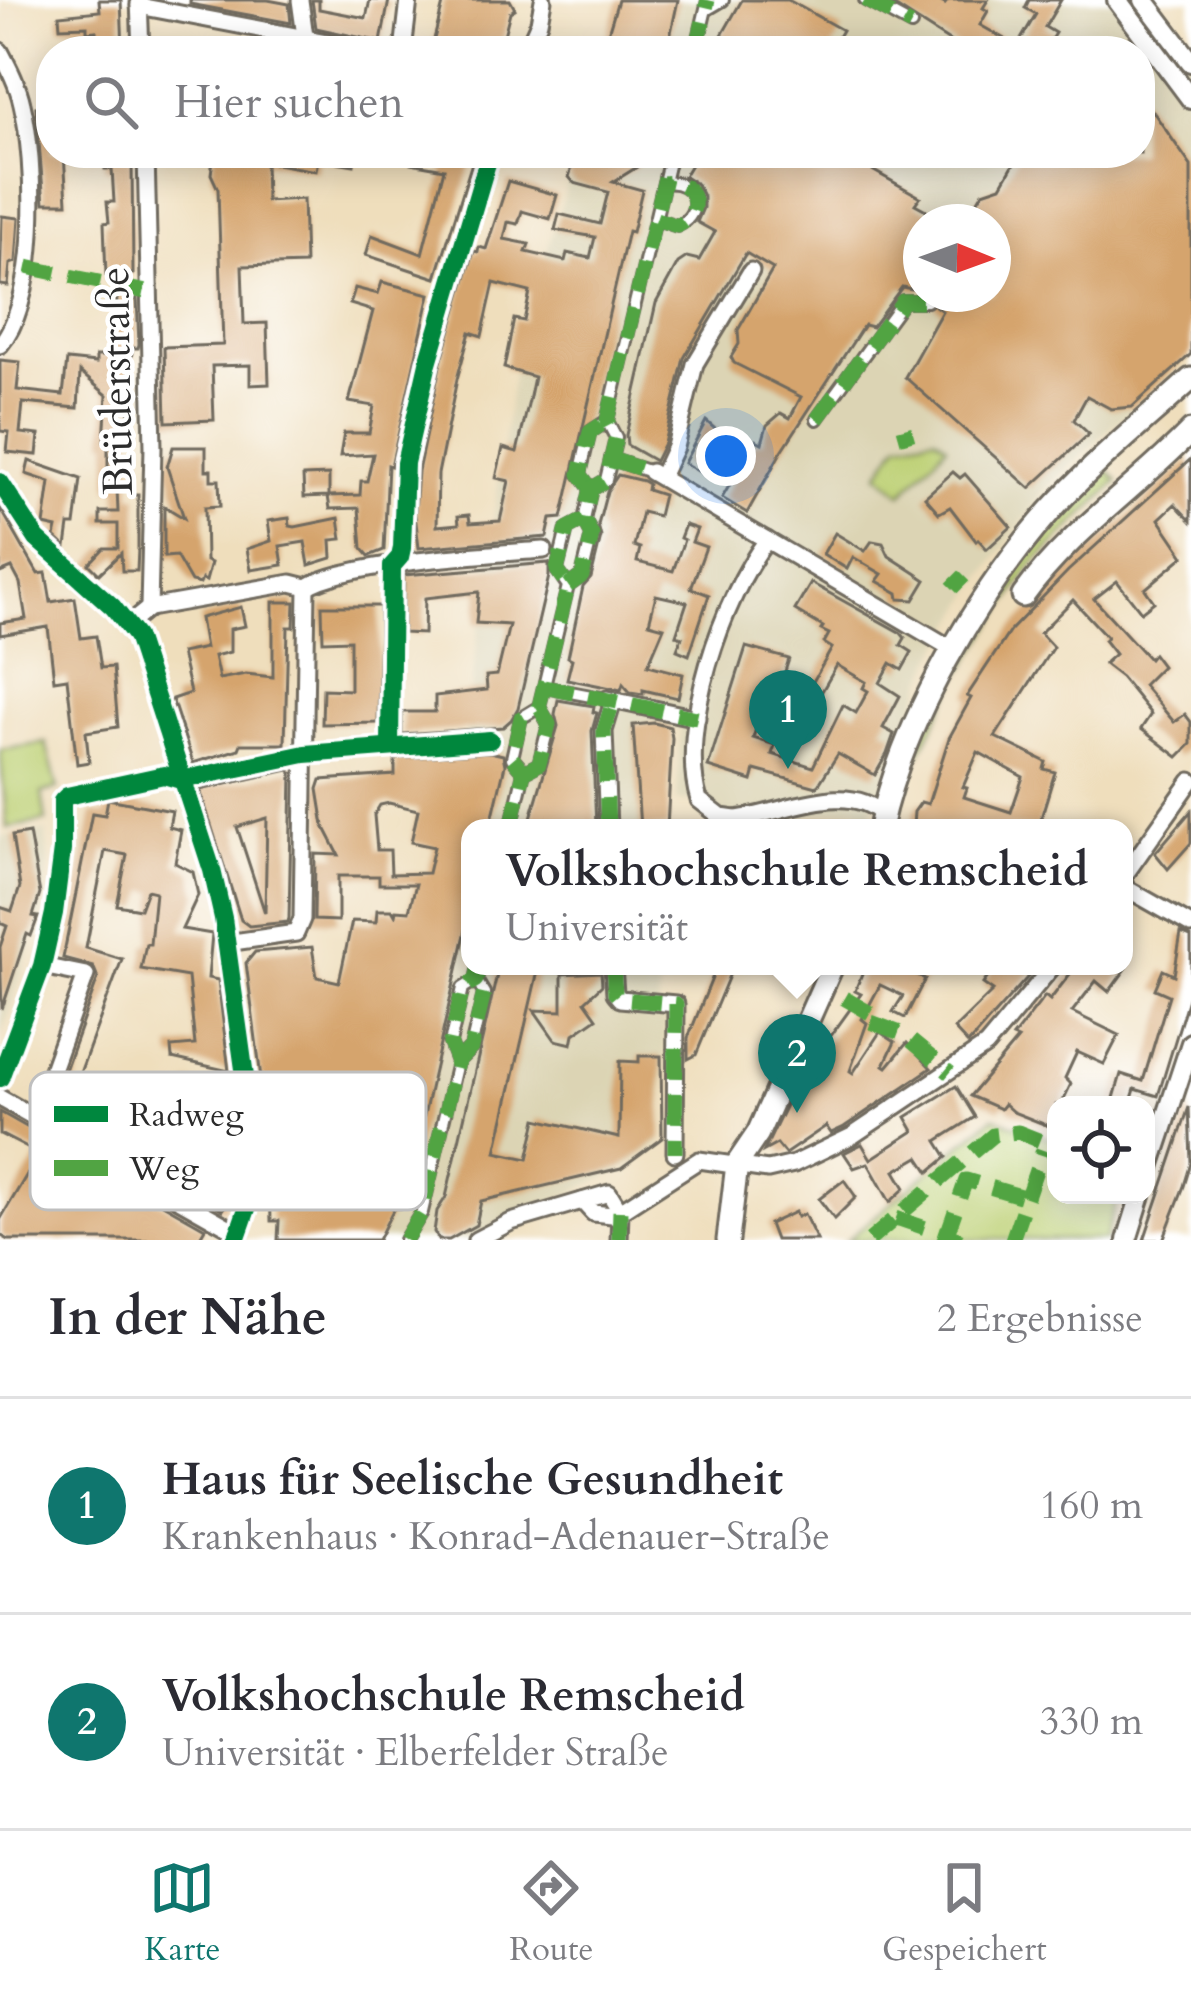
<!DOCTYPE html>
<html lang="de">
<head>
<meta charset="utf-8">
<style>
  :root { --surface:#fff; --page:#f2f2f3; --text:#2b2b33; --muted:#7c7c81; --line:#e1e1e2; --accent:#0f766e }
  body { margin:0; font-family:Cardo,serif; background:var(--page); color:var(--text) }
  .controls { position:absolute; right:36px; bottom:36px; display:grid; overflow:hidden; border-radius:24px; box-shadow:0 6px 30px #0003 }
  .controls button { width:108px; height:108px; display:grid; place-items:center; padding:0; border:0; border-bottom:3px solid var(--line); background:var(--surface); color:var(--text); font:60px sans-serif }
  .compass { position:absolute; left:903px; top:204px; width:108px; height:108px; border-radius:50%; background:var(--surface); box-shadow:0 6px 30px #0003; rotate:91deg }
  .you { position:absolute; left:726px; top:456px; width:42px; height:42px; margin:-30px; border:9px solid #fff; border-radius:50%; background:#1a73e8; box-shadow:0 0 0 18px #1a73e833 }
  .badge { display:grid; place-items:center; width:78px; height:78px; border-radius:50%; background:var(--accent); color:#fff; font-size:39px; font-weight:700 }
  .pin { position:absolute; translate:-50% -99px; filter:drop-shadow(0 3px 6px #0008) }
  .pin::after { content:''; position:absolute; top:63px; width:42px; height:36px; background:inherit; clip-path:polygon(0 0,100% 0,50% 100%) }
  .popup { position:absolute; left:461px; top:819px; width:672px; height:156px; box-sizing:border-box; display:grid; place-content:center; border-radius:24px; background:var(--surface); filter:drop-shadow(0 3px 9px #0005); font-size:39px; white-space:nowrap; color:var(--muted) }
  .popup b { font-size:45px; color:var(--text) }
  .popup::after { content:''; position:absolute; left:50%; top:100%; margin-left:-24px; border:24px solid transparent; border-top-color:var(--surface) }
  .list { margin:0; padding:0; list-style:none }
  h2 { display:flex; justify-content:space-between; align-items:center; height:156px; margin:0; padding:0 48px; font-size:51px }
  h2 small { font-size:39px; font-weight:400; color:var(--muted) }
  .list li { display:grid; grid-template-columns:78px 1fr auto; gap:36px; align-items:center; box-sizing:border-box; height:216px; padding:0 48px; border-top:3px solid var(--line) }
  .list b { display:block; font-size:45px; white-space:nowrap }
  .list p { margin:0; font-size:39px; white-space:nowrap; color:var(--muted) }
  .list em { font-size:39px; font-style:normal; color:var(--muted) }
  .icon { flex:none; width:66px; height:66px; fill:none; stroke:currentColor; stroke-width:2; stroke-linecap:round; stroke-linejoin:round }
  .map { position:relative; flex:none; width:1191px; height:1240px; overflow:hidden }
  .search { position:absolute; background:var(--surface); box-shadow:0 6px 30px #0003; left:36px; right:36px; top:36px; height:132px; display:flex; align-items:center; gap:30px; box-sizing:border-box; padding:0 42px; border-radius:48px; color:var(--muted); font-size:45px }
  .sheet { height:588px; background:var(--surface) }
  nav { display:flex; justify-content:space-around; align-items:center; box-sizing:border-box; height:168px; border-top:3px solid var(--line); background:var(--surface); font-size:33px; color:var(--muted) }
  nav a { display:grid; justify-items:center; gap:6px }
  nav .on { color:var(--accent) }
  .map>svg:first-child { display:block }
  .built { fill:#dcd4b4; fill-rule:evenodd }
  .green { fill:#bdd074; stroke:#747e50; stroke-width:3 }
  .building { fill:#d5a46d; fill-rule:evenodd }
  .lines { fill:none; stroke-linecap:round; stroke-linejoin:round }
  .pedestrian-casing { stroke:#706a5e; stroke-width:16 }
  .minor-casing { stroke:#706a5e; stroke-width:21 }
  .tertiary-casing { stroke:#706a5e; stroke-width:24 }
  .secondary-casing { stroke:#706a5e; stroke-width:27 }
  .pedestrian { stroke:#fff; stroke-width:10 }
  .minor { stroke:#fff; stroke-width:15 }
  .tertiary { stroke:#fff; stroke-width:18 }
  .secondary { stroke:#fff; stroke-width:21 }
  .quiet { stroke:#51a443; stroke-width:15; stroke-dasharray:30 15; stroke-linecap:butt }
  .cycleway-casing { stroke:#fff; stroke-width:26 }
  .cycleway { stroke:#00873e; stroke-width:18 }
  .labels { text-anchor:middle; stroke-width:9; stroke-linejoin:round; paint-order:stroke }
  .street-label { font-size:42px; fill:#2b2b2b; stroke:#fff }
  .key { fill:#fff; stroke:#bfbfbf; stroke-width:3 }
  .key-label { font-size:33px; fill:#2b2b2b }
</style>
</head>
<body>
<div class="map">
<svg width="1191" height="1240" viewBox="0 0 1191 1240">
  <rect width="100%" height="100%" fill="#fff"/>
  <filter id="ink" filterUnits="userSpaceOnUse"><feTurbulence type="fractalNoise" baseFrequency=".00833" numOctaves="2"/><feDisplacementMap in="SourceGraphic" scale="24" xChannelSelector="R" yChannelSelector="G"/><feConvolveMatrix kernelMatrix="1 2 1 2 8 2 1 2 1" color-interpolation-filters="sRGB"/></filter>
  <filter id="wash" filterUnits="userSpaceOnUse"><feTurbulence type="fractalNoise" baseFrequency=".004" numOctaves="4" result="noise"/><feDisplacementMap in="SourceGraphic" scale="48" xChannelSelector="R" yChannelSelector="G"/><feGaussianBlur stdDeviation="2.7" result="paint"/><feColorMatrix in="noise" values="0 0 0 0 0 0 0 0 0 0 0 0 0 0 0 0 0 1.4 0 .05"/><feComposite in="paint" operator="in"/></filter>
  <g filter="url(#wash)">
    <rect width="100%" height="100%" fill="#efdebc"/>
    <g class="built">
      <path d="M622,0H1150L1191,50V354L1046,488L979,583L933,660L866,826L865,812L856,807L727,827L710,824L692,801H677L680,729L670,727L667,828H470V966H660L658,1011L665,1012L662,1142L624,1169L466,1240H272L267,1116L412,979L461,765L514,364L576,153H1140V51H607ZM921,222H993V294H921Z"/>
      <path d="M46,831L48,860L40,917L0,1039V837Z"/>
    </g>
    <g class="green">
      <path d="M935,436L947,445L902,494L879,474L899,443Z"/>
      <path d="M1107,469L1118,481L1033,565L959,676L911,770L906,768C960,648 1011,561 1107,469Z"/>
      <path d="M46,743L58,789L42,793L46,821L7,828L0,750Z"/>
      <path d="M994,1117L1056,1141V1195H1118L1105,1240H847Z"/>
    </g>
    <g id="blocks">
      <g class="building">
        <path d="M99,0H121L123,51H97L96,31L87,32V26L60,27L59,15L100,11Z"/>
        <path d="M190,0H268L289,4L291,23L190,4Z"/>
        <path d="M312,0H319V9L366,18L370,0H389L381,42L316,28Z"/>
        <path d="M444,0H510L515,9L510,12L500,51H431Z"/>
        <path d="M618,0H678L667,51H621L622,48L605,43Z"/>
        <path d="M742,0H788L842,30L830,51H718L722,44L718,42Z"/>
        <path d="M885,0H937L945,4L948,0H988L983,8L988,11L980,25L1017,46L1036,14L1025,8L1029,0H1061L1045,27L1055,33L1044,51H965Z"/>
        <path d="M1140,93L1191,166V354L1132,407L1111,409L1087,396L1074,420L1089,434L1030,488L905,377L942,311L935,306L934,294H993V222H921V291L902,287L872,327L864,325L780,454L747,513L722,498L756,440L762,443L767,425L781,413L790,418L801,397L734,363L731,357L739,344L738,330L773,269L746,253L684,358L664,443L655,461L627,445L626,435L656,303L678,263L687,257L699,260L715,232L697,222L703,208V196L697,184L684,176L698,153H814L823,158L825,153H842L920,197L915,204L939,217L951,209L970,213L983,192L1001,186L1020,153H1140Z"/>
        <path d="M51,106V153H64L67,203H44L36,107Z"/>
        <path d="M112,153H124L132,161L133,274L128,275V299H137L139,344L138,348H132L129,412H132V495H138V548L137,571H122L121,553L99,574L89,564L104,548H118V524H100V512H118L117,488H108V441H104L107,395L80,372L78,408L23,403L20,433L39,435L37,455L7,452L9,432L0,431V360L20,362L17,390L63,395L67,360L96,363V356H112L117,299L114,279L106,276L104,223L109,222L107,202H114L112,169H105L104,158H113Z"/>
        <path d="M214,153H356L354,165L318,159L316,171L265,162L266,201L303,199L305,264L242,266L244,324L267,323L269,384L250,385V365L212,366L214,420L166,422L164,347L223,345L218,189L211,174Z"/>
        <path d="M413,153H475L436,278L366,255L372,235L422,254L444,169L411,163Z"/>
        <path d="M576,153H641L637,167L613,182L642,190L632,232L628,231L562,518L551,519L547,537L419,548L415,514L418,471L440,366L474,251L478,252L479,247L486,249L508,181L557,195L550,219L522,211L518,224L508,222L504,239L529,244L526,252L565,261L567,253L590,258L595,237L555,230L559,214L600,224L608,192L574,183L569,177ZM494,283L530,292L524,321L514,319L504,368L534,377L529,401L517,452L503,448L496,478L509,481L500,521L470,523L469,515L458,516L459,524L437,526L438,474L457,379L470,332L482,336Z"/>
        <path d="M2,216L19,218L16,262L10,264L8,286L0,285Z"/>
        <path d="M382,282L430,294L391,466L388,465L384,550L369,556L362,548L359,508L330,509L328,496L304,497L303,476L329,475V496L360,495L361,481H367L373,454L340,456L344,433H369L374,406L349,402L373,311L350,304L355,288L378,294Z"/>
        <path d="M706,421L721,434L701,473L684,463Z"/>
        <path d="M173,447H206V470H211V480H219L220,506L205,507L206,561L211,563L206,581L202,579L200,584L191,582L176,556L164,557V506L184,518L167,467Z"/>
        <path d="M1191,459V521L1175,504L1159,519L1184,556L1145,589L1154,602L1141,612L1117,581L1094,599L1149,659L1153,654L1162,666L1143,685L1174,722L1185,714L1191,722V744L1178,757L1141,729L1151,714L1121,677L1104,664L1115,654L1104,640L1107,637L1073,600L1040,633L1053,647L995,737L1046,762L1044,769L1055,772L1038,828L913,826L914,812L921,802L928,804L949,738L971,698L967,696L1010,631L1068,571ZM978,752L1023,777L1011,812L964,797L967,788L963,787Z"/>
        <path d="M29,461L81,479L75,525H69L66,547L55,537L57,528L44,525L50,482L26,474Z"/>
        <path d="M953,472L960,478L965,474L1011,527L987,549L978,539L976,541L950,507L939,513L925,497Z"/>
        <path d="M618,475L643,481L648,484L647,490L663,495L658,516L642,512L634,546L640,548L637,562L673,571L684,540L680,538L685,525L697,529L692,542L706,547L691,588L709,595L689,655L677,650L682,637L676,635L687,602L656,595L649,623L664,627L648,665L683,674L678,698L643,690V694L630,692L623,684L621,690L567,679L572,659L568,657L583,587L591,578L601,537L598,525L602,510L607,491Z"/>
        <path d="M0,507L38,574L46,573L51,602L75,598L81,638L96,636L101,668L113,667L118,727L86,732L89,762L77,764L67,678L54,680L48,627L0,635V623L26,619L20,583L12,568L0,573Z"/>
        <path d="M289,518L290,526L295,527L339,518L342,539L331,540L332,558L309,565L305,542L280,546L283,565L251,570L247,549L271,541L268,521Z"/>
        <path d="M835,533L865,551L872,541L883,543L889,556L926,580L914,600L899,599L898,593L877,581L882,574L853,557L847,569L823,554Z"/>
        <path d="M549,563V576L518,708L511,720L503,727L402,734V712H435V696L487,690L486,676L497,675L509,625L476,623L479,592L425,598L424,634L403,633L404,575Z"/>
        <path d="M811,583L901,633L905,638L901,645L912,652L902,670L891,663L880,683L900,696L883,728L894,734L887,754L875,775L838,754L817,787L755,770L752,781L708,767L746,647L789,659L778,693L768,689L753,738L775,745L772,754L813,767L843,705L856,713L868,691L863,688L866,682L837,665L821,693L810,687L832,648L824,643L829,634L821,630L823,627L795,610Z"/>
        <path d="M273,602H295L294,627H288L285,744H241L239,749L193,763L172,699L190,693L181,653L205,648L200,618L241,607L245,626L230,629V652L214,656L219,679L246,674L273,677Z"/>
        <path d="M322,606H380L378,723L322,724L323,689L350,690V640L323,641Z"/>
        <path d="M558,700L594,706L593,712L597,713L592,731L596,827L593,828H528L558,726L555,714Z"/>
        <path d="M654,723L670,727L672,738L667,828H640L633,725Z"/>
        <path d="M490,752L503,755L505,765L490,828H470V912L403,1208H394L378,1240H278L279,1221H271L269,1139L246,963L255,952L312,947L317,977L339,982L352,921L376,922L377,910H392L395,915L396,910L409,911L416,884H379V876H338V921L314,920L315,854L339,855L324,826L318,789L321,780L395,775V759ZM389,803L418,810L411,842L434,847L428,873L391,874L390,850H377L374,815L380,805ZM331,1108V1134L364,1141L351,1190L341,1198L320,1199L322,1160L328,1159L331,1151V1135L305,1137L301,1111Z"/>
        <path d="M289,770L292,773L289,918L288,922L249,926L241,920L200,790ZM267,818L265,913L237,827Z"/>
        <path d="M108,799L172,811L169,827L181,830L175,863L193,872L198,895L182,929L212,934L208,978L218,980L229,1071L172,1058L171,1047L195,1045L188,977L141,969L146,944H150L155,892L147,890L140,909L117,905L127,855L105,851L86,948L122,959L70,1100L116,1127L124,1105L138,1110L131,1129L156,1143L158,1151L211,1180L213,1126L196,1129L188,1082L231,1088L237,1124L234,1193L223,1210L50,1112L98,978L93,966L63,958L92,813L105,815Z"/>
        <path d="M1191,811V843L1168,869L1155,853Z"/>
        <path d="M29,833L40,894L33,916L38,917L31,936L27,934L2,1009L0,947L7,926L0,923V907L12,911L20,887L12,836Z"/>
        <path d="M1181,933L1191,937V989L1158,1096L1135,1089L1130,1105H1112L1121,1074L1143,1081L1169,995L1155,989L1163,970L1174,975Z"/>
        <path d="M499,966H539L496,1152L528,1159L537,1119L619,1138L620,1061L639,1062V1056H661L662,1138L621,1168L481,1201L476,1225L449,1240H439L434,1232L437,1211L446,1197Z"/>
        <path d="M717,966H733L696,1055L688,1059V1038Z"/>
        <path d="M865,966H899L925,979L905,1018L893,1012L903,996L880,985L862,1019L867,1023L850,1071L853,1073L880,1032L895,1042L884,1065L887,1067L907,1043L931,1068L844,1127L831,1133L826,1126L785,1154L777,1144L764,1151L805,1065L825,1044L861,994L855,991Z"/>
        <path d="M996,966H1028L1034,970L968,1044L954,1029L993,991L983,984Z"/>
        <path d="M1076,966H1128L1109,992L1096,981L1072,1012L1119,1035L1104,1064L1077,1052L1065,1078L1071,1084L1061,1105H1056L1051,1127L1013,1112L1004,1104L1000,1109L970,1096L1018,1039L1013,1037L1045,996L1050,1000Z"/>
        <path d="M601,972L602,985L585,1001L597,1018L574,1034L572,1044L555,1040L534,1010L562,1011V974Z"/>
        <path d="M956,1086L975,1117L937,1141L947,1157L929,1172L919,1157L895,1171L905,1188L890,1202L868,1163L854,1168L844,1153L862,1144L871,1159L914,1131L906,1117Z"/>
        <path d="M1189,1107L1191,1163L1184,1186L1163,1240H1144Z"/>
        <path d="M0,1112L205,1228L198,1240H9L0,1235V1220L39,1154L0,1134ZM62,1166L81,1177L64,1206L45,1195Z"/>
        <path d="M844,1180L856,1197L834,1219L819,1199Z"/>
        <path d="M795,1212L797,1217L804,1214L817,1240H775L769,1224Z"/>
      </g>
    </g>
  </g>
  <g filter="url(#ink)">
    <use href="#blocks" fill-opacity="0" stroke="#706a5e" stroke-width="3"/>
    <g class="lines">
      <defs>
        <g id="pedestrian">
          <path d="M865,0L911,25"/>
          <path d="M706,10L723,0"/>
          <path d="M696,51L708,0"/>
          <path d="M656,219L677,226C706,213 696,178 664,183"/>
          <path d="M817,419L903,301H927"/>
          <path d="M611,459L651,472"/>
          <path d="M591,489L580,474L590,432L607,421"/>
          <path d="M568,586L582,576L592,535L584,520"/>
          <path d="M544,687L607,699"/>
          <path d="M524,772L539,764L549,724L539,707"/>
          <path d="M511,828L524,772L512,758L521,718L539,707L568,586L557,570L567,529L584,520L591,489L606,480L616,438L607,421L671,153"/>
          <path d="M457,1062L471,1048L484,993L476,980"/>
          <path d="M405,1240L422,1212L457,1062L450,1043L463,988L476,980L479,966"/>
        </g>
        <g id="minor">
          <path d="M139,0L141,51"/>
          <path d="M300,0L307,51"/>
          <path d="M139,6L374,51"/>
          <path d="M0,51C9,68 18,85 22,104C36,162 40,298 0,345"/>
          <path d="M403,51L409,0"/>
          <path d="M526,51L539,22L543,0"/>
          <path d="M146,153L153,447L149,608"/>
          <path d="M651,472L954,650"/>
          <path d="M661,477L675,447L695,364L751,271"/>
          <path d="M767,540C723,597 677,729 699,800L721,817L735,819C780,815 847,778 883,815"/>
          <path d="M128,625L149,608L291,583L307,587C346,562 492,554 544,550"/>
          <path d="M607,699L697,718"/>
          <path d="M390,747L392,566L400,557L402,548L405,463L428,363L490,153"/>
          <path d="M608,828L604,731L613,701"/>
          <path d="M1124,876L1191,781"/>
          <path d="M1124,887L1191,925"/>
          <path d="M226,943L296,933L302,919L307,587"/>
          <path d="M613,966L615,993L620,999L676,1004L675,1153"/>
          <path d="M0,1078L42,966L54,913L62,850V801L67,796L164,775L181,780L305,754L490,740"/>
          <path d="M0,1098L239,1233"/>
          <path d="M35,1117L86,975L42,966"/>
          <path d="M582,1201L593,1213L612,1215L620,1211L699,1160L768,1170L794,1164L852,1136L986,1046L1053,966"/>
          <path d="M476,1240L511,1222L609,1193L620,1211"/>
          <path d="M619,1240L620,1211"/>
        </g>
        <g id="tertiary">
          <path d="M1117,0L1191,99"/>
          <path d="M1144,0L1191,62"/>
          <path d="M0,482L37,539L113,607L136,636L212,870L223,918L253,1134L249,1203L236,1240"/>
          <path d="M1146,1179L1191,1043"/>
          <path d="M1127,1240L1141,1195"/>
        </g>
        <g id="secondary">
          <path d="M1023,596C1070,531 1136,488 1191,431"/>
          <path d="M880,828C903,721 977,594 1049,512C1092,464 1144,422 1191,379"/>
          <path d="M728,1240L737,1164L758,1133L832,966"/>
        </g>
      </defs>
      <use href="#pedestrian" class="pedestrian-casing"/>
      <use href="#minor" class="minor-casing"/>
      <use href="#tertiary" class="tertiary-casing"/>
      <use href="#secondary" class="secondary-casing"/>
      <use href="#pedestrian" class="pedestrian"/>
      <use href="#minor" class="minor"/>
      <use href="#tertiary" class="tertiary"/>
      <use href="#secondary" class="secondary"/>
      <g class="quiet">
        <path d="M865,0L911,25"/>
        <path d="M696,51L708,0"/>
        <path d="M656,219L677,226C706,213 696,178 664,183"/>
        <path d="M27,267L151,293"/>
        <path d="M817,419L903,301H927"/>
        <path d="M904,428L908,442"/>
        <path d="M611,459L651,472"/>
        <path d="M591,489L580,474L590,432L607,421"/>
        <path d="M568,586L582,576L592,535L584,520"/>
        <path d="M952,588L964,576"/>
        <path d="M544,687L697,718"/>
        <path d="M524,772L539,764L549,724L539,707"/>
        <path d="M511,828L524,772L512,758L521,718L539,707L568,586L557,570L567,529L584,520L591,489L606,480L616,438L607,421L671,153"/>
        <path d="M608,828L604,731L613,701"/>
        <path d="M613,966L615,993L620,999L676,1004L675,1153"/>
        <path d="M844,998L870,1013L863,1017"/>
        <path d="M871,1022L903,1034L950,1073"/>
        <path d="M457,1062L471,1048L484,993L476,980"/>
        <path d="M896,1218L961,1240"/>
        <path d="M405,1240L422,1212L457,1062L450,1043L463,988L476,980L479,966"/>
        <path d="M619,1240L620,1211"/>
        <path d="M870,1240L993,1135L1018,1132L1056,1147"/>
        <path d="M945,1240L966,1180L1027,1198"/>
        <path d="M1012,1240L1043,1150"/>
      </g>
      <defs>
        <g id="cycleway">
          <path d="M0,482L37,539L113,607L136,636L212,870L223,918L253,1134L249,1203L236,1240"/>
          <path d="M390,747L392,566L400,557L402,548L405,463L428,363L490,153"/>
          <path d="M0,1078L42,966L54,913L62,850V801L67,796L164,775L181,780L305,754L490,740"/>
        </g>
      </defs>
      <use href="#cycleway" class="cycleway-casing"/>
      <use href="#cycleway" class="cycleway"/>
    </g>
  </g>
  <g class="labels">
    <g class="street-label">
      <text transform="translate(115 381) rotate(-91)" y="15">Brüderstraße</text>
    </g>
  </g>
  <rect x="30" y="1072" width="396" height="138" rx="18" class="key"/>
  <rect x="54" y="1106" width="54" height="16" fill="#00873e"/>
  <rect x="54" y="1160" width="54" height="16" fill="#51a443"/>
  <g class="key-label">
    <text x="129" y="1126">Radweg</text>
    <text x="129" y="1180">Weg</text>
  </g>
</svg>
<div class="controls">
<button><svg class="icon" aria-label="locate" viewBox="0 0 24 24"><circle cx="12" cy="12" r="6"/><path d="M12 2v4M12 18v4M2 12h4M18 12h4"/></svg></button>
</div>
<svg class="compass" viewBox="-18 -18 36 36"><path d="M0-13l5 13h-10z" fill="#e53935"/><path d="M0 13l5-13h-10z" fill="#7c7c81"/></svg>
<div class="you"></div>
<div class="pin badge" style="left:788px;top:769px">1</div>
<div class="pin badge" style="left:797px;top:1113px">2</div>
<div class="popup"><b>Volkshochschule Remscheid</b>Universität</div>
<div class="search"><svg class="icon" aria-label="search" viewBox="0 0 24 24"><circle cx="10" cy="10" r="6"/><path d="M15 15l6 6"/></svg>Hier suchen</div>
</div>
<section class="sheet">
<h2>In der Nähe<small>2 Ergebnisse</small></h2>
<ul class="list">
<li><span class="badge">1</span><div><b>Haus für Seelische Gesundheit</b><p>Krankenhaus · Konrad-Adenauer-Straße</p></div><em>160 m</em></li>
<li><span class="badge">2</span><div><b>Volkshochschule Remscheid</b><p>Universität · Elberfelder Straße</p></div><em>330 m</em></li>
</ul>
</section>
<nav>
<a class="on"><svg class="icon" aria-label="map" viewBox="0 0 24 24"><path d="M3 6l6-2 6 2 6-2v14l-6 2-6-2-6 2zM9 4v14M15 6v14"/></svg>Karte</a>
<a><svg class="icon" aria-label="directions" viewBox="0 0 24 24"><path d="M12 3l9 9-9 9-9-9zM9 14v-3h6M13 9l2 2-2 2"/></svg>Route</a>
<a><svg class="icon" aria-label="saved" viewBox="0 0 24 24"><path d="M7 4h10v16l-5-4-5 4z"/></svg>Gespeichert</a>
</nav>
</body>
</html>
